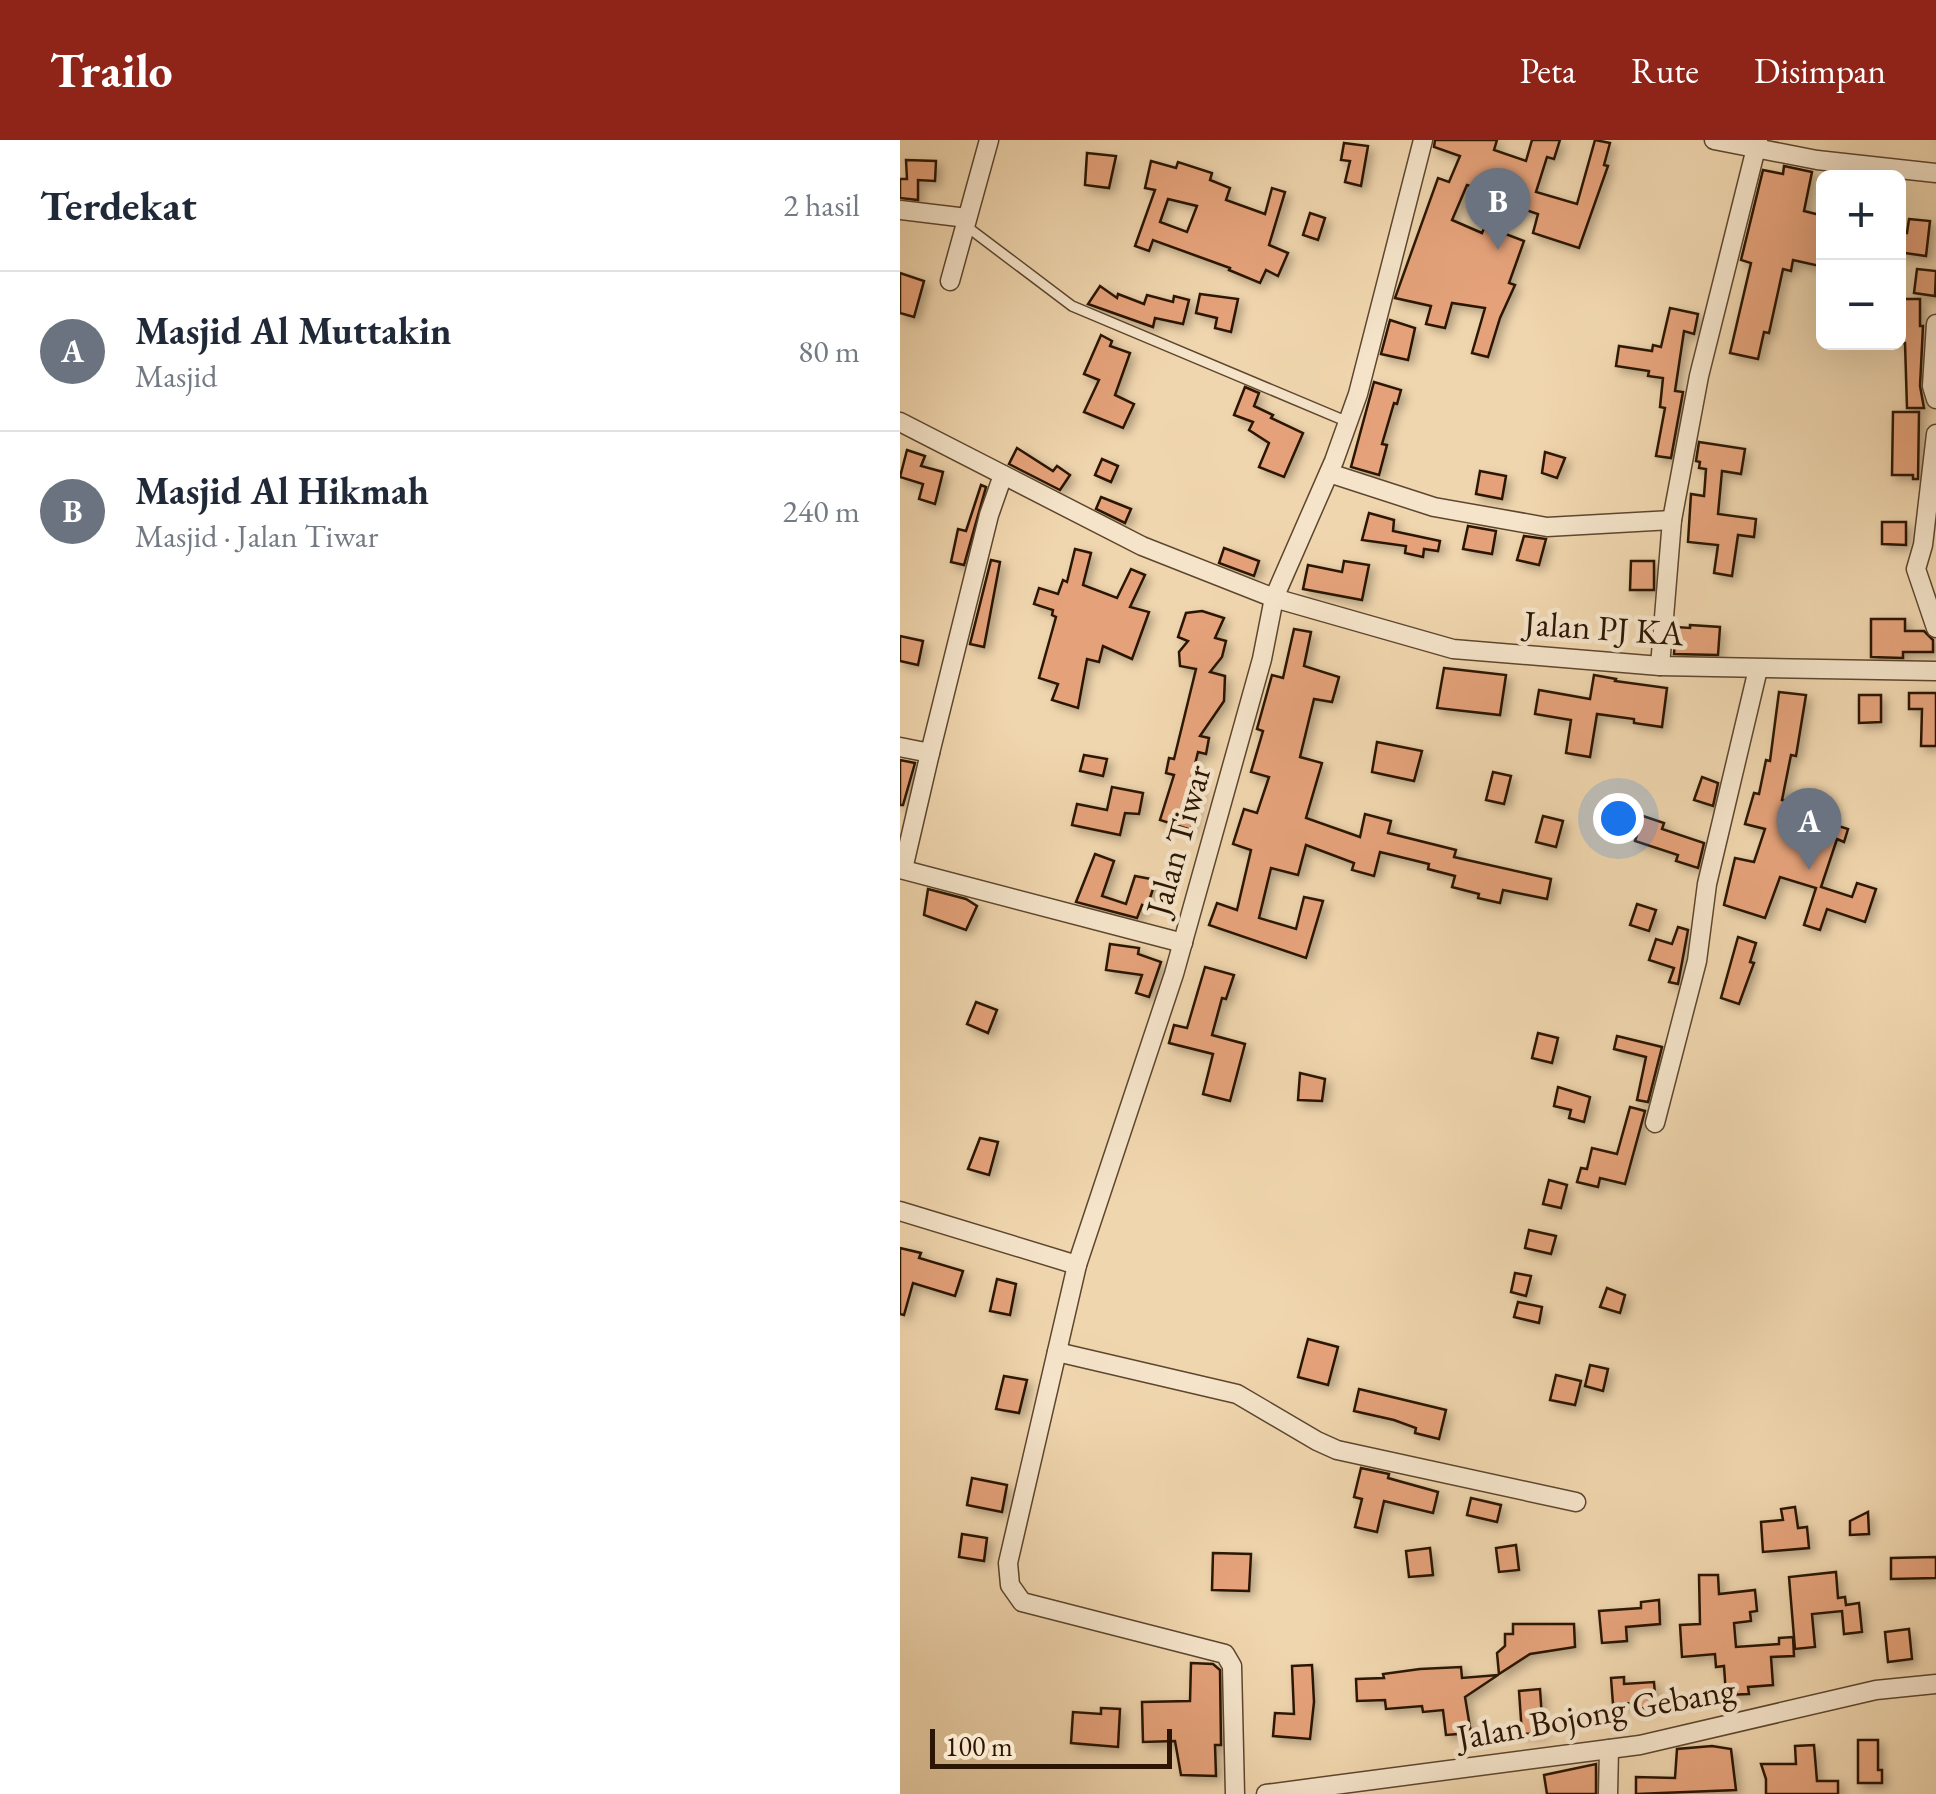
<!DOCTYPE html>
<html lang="id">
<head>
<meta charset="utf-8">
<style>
  :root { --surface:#fff; --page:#f2f2f3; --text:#1f2937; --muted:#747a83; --line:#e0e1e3; --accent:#8f2418 }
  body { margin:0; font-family:"EB Garamond",serif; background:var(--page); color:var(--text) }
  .controls { position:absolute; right:30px; top:30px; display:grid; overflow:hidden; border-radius:15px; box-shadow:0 10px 40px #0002 }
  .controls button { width:90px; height:90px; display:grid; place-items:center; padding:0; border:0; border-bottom:2px solid var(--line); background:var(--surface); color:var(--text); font:50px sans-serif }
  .scale { position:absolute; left:30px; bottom:25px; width:242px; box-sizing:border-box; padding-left:10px; border:5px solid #2c1603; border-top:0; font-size:28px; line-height:35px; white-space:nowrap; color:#2c1603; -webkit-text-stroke:8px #f5e4ca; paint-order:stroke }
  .you { position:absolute; left:718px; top:678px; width:35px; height:35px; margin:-25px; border:8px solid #fff; border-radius:50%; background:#1a73e8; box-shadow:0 0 0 15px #1a73e833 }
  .badge { display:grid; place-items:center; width:65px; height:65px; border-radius:50%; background:var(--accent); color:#fff; font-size:32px; font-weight:700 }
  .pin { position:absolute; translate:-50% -82px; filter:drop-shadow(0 2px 5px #0008) }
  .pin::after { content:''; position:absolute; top:52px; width:35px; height:30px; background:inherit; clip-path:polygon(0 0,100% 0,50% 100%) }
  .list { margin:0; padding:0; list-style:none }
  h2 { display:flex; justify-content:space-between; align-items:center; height:130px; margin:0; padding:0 40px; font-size:42px }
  h2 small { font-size:32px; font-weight:400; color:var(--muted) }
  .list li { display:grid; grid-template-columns:65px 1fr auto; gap:30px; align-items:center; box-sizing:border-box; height:160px; padding:0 40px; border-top:2px solid var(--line) }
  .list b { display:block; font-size:38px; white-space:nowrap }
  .list p { margin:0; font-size:32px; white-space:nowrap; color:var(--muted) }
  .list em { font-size:32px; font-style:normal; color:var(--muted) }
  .map { position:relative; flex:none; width:1036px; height:1654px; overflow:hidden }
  header { display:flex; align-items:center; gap:60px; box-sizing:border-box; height:140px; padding:0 50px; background:var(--accent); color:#fff }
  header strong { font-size:48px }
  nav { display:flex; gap:55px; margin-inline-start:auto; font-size:35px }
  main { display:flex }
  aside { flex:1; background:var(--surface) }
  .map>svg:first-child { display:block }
  .building { fill:#e5a27a; stroke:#2c1603; stroke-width:2.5; fill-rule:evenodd; filter:url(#shadow) }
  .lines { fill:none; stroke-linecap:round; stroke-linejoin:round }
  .service-casing { stroke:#5d462e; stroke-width:12 }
  .minor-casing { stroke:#5d462e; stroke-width:21 }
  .service { stroke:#f5e4ca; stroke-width:9 }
  .minor { stroke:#f5e4ca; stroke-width:18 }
  .labels { text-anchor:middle; stroke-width:9; stroke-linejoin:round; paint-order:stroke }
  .street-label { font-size:35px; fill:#2c1603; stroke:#f5e4ca }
</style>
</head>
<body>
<header>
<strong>Trailo</strong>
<nav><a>Peta</a><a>Rute</a><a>Disimpan</a></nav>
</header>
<main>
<aside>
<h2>Terdekat<small>2 hasil</small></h2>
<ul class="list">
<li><span class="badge" style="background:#6b7280">A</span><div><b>Masjid Al Muttakin</b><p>Masjid</p></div><em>80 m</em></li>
<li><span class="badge" style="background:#6b7280">B</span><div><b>Masjid Al Hikmah</b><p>Masjid · Jalan Tiwar</p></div><em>240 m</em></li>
</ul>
</aside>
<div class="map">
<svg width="1036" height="1654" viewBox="0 0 1036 1654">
  <defs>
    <filter id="shadow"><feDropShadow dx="4.5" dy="4.5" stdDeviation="5" flood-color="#0004"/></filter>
  </defs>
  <rect width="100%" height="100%" fill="#f0d6ae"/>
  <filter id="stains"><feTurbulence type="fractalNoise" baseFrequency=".002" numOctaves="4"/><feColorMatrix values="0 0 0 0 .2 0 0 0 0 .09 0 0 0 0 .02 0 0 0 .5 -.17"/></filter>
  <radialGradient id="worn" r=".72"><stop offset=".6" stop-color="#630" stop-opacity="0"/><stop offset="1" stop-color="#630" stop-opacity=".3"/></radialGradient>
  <g class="building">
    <path d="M535,0H597L594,10L626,21L632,0H660L654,19L647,17L636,52L677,64L695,0L710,3L704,25L708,26L679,108L633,93L638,74L611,65L613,59L567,45L552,80L582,93L585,86L624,101L609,143L615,145L600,178L588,217L572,213L585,168L552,163L545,188L526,184L531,166L495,158L538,38L549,42L560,16L534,7Z"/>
    <path d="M444,3L468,6L461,46L445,42L450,21L441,20Z"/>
    <path d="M187,13L216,16L209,48L185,45Z"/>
    <path d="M6,20L36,21L35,41L18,40V60L0,58V39H7Z"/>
    <path d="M251,21L276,28L278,22L312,33L310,40L330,48L326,60L365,74L372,48L385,52L369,105L388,113L378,136L366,130L360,143L329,130L330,128L253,100L249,111L235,106L255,50L245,48ZM268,59L297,66L287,92L260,82Z"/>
    <path d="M884,26L912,32L904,71L924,76V127L893,120L891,131L883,129L869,193L864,192L858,219L830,213L851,123L841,120L863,30L883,34Z"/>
    <path d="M410,73L425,78L418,100L403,95Z"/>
    <path d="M1009,79L1030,81L1026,116L998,112V91L1007,93Z"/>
    <path d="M1017,129L1036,131L1035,156L1014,153Z"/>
    <path d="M0,133L24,141L14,177L0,173Z"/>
    <path d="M200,146L217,158L218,154L244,164L247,155L273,162L274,156L289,160L283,184L255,178L253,187L188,164Z"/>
    <path d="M300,154L338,159L331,192L315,188L317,178L296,173Z"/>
    <path d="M998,159H1020V186H1023L1020,246L1024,268H1007L1005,203H998Z"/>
    <path d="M770,168L798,174L794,194L784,191L775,251L783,252L771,318L756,316L765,268L760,267L763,238L748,236L749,231L716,226L719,206L752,211L753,205L761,207Z"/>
    <path d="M490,180L515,188L508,220L481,214Z"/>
    <path d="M201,195L212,201L210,206L230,213L215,255L234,264L223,288L184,272L199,240L184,234Z"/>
    <path d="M474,242L501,250L497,264L494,263L482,304L487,305L479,335L451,327Z"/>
    <path d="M345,247L359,253L354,266L373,275L371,278L403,293L384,337L359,327L369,303L349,290L353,282L334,275Z"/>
    <path d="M993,272H1019L1018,339H1013V335H992Z"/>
    <path d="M799,302L845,309L841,334L822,331L818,374L856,379L854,397L838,395L832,436L814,433L818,405L788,402L791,354L804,356L806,329L799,328L800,322L796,321Z"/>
    <path d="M117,308L153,331L157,326L170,335L160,350L109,324Z"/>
    <path d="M7,310L25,316L21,326L43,332L35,364L19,359L23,344L0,337Z"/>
    <path d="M645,312L665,318L657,338L642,333Z"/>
    <path d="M202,319L218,326L211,342L195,335Z"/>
    <path d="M580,331L606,336L602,359L576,354Z"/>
    <path d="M81,345L86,347L64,425L51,422L58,389L66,391Z"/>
    <path d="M201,357L231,369L225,383L196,369Z"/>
    <path d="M469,373L494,380L493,391L540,401L538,411L524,409L523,417L505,413L506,406L462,400Z"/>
    <path d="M982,382H1006V405L982,404Z"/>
    <path d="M568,386L596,391L592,414L563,409Z"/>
    <path d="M624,396L646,399L639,425L617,420Z"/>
    <path d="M324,408L359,421L354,436L319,423Z"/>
    <path d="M175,409L191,413L183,445L217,458L231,429L245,435L230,467L249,472L232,519L203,506L199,522L187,519L178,568L152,560L158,544L139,538L156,477L152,475L153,470L134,464L139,448L158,454L163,440L167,442Z"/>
    <path d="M91,420L100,422L84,507L70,504Z"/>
    <path d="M444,421L469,425L462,460L403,449L408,425L442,432Z"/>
    <path d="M731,421H754V450H730Z"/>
    <path d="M302,471L324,478L315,498L326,501L322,517L310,532L325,536L324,561L300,596L309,598L306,614L298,612L290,644L301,646L291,690L260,680L274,635L266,633L269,618L274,619L296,529L280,526L279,512L288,501L278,497L286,473Z"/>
    <path d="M971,479H1005V491H1024L1033,500V512H1003V518L971,517Z"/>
    <path d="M790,485L820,487L818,515L774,514L776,487L790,488Z"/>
    <path d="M394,489L411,492L404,526L439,537L432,562L414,559L400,617L422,623L406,678L460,697L465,674L491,681L488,693L556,710L554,717L651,739L647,759L603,750L600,763L578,758L579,754L552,747L555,736L528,729L529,724L480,712L474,736L452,730L454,723L406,705L398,735L371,728L359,778L396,789L404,757L423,761L406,818L309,785L317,763L337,770L351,710L333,704L344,669L357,673L369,637L351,632L363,591L357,589L372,535L383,538Z"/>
    <path d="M0,496L23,501L18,525L0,521Z"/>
    <path d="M544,528L606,535L600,575L537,568Z"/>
    <path d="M694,535L716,539L715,541L767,548L762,587L734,583V579L697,574L690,617L666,613L671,580L635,574L639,550L690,559Z"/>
    <path d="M879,552L906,555L896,616L891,615L882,660L900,665L898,673L948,689L944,702L937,699L921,747L952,757L957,743L976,749L965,782L927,769L920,790L904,785L916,748L880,737L865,778L824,765L835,718L854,722L865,689L845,684L854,653L859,654L866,620L870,621Z"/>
    <path d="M1009,553H1036V606H1021L1022,569H1009Z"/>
    <path d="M959,555H981V582L959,583Z"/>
    <path d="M477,602L522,611L514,641L472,632Z"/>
    <path d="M184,615L207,619L203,636L180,631Z"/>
    <path d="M0,620L15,623L3,665H0Z"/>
    <path d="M593,632L611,636L604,664L586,660Z"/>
    <path d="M802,637L818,643L813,666L794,660Z"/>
    <path d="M212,647L243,653L239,674L225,673L220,695L172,685L177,664L207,670Z"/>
    <path d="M643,676L663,681L656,707L636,702Z"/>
    <path d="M743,676L764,683L762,689L804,703L798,728L776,721L778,715L735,701Z"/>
    <path d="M195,714L214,721L202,756L226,764L235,736L256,740L247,767L242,765L237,778L176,762Z"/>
    <path d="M28,749L66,759L77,766L66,790L24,775Z"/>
    <path d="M737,764L756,770L749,791L730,785Z"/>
    <path d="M778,787L788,790L778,844L769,842L774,828L749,820L756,799L772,804Z"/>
    <path d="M838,797L856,803L850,822L854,823L839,864L821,858Z"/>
    <path d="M210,804L239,808L238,814L261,822L249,857L236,853L242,835L206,830Z"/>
    <path d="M305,827L334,835L326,859L322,858L312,895L345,904L330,961L303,954L313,914L269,903L274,885L287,888Z"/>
    <path d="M76,862L97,870L88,893L67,884Z"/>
    <path d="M638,893L658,898L652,923L632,918Z"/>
    <path d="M717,896L762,907L748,962L737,960L746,917L714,909Z"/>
    <path d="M400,933L425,939L422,961L398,960Z"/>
    <path d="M658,947L690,957L684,982L669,978L671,970L654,966Z"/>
    <path d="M730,967L745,971L725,1044L700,1038L698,1047L677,1042L681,1028L687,1029L692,1008L717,1014Z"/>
    <path d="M80,998L98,1002L89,1035L68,1029Z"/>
    <path d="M649,1040L667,1045L661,1068L643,1064Z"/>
    <path d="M629,1090L656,1096L651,1114L625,1108Z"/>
    <path d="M0,1108L21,1113L19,1118L63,1131L55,1156L13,1143L4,1175L0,1174Z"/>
    <path d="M615,1133L631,1136L626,1156L611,1152Z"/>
    <path d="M97,1139L116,1144L110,1175L90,1171Z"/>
    <path d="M707,1148L725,1155L720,1173L700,1167Z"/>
    <path d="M618,1162L642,1167L639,1183L614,1177Z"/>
    <path d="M408,1199L438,1207L428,1245L398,1237Z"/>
    <path d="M690,1225L708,1229L703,1251L685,1246Z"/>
    <path d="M656,1235L681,1241L675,1265L650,1260Z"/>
    <path d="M104,1236L127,1240L119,1273L96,1269Z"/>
    <path d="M459,1249L546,1270L539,1299L515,1293L516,1288L494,1280L454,1271Z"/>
    <path d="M461,1328L489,1334L488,1338L538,1352L533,1373L484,1361L477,1392L455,1387L462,1359L454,1357Z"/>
    <path d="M72,1338L107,1345L102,1372L67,1365Z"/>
    <path d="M571,1358L601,1365L597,1382L567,1375Z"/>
    <path d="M895,1367L898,1388L907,1387L909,1408L863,1412L861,1382L883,1380L881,1369Z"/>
    <path d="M968,1372L969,1394L950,1395V1381Z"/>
    <path d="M62,1394L87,1398L84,1421L59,1417Z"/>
    <path d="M616,1405L619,1430L599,1432L596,1408Z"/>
    <path d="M530,1408L533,1435L509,1437L506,1411Z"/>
    <path d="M313,1413L351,1414L349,1451L312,1450Z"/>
    <path d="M1036,1417V1438L991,1439V1418Z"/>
    <path d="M936,1432L938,1458L945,1457L946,1465L959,1463L962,1492L944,1494L942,1471L912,1474L915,1507L895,1509L889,1437Z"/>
    <path d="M799,1435H818L819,1454L855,1450L857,1471L850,1472L851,1481L834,1483L836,1507L879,1504V1498L893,1497L894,1516L871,1517L873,1545L848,1547L849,1554L826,1555L824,1526L816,1527L815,1514L782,1517L780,1485L800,1484Z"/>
    <path d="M759,1460L760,1484L726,1487L727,1501L702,1503L699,1471L741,1468V1462Z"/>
    <path d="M613,1484H674L675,1507L630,1514L599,1534L597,1513L605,1506V1494H613Z"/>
    <path d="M1009,1489L1012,1519L988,1522L985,1492Z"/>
    <path d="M291,1523L313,1524L320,1530L321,1605H315L316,1636L281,1635L275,1601L243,1602L242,1562L290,1561Z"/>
    <path d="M412,1525L414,1562L410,1599L373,1596L375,1573L394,1574L392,1526Z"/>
    <path d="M561,1527L562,1538L598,1535L565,1557L571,1593L546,1595L543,1570L523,1572L522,1566L486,1569L485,1560L457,1561L456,1539L484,1538L483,1534L520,1529Z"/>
    <path d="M724,1537V1544L754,1542L756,1567L735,1569V1563L713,1564L711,1538Z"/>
    <path d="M640,1549L643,1593L622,1594L619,1551Z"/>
    <path d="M201,1568L220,1569L218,1607L171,1603L173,1572L201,1574Z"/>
    <path d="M958,1600H978V1630H982V1643H958Z"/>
    <path d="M914,1605L917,1641H938V1654H866V1639L861,1624H896L895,1606Z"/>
    <path d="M812,1606L831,1609L836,1650L736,1654V1637L775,1638L777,1609Z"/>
    <path d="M696,1624V1654H647L644,1635Z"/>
  </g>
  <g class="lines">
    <defs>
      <path id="service" d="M66,86L172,166L448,282"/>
      <g id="minor">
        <path d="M814,0L917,20L1036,33"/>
        <path d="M0,70L67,78"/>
        <path d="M50,141L89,0"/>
        <path d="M1036,184L1032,246L1036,259"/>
        <path d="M0,282L242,406L374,458L553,509L760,526L1036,531"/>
        <path d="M1036,294L1023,405L1016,429L1036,488"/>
        <path d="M429,333L534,367L647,387L772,380"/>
        <path d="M760,526L772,380L799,236L858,0"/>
        <path d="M0,607L30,613L89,375L103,335"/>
        <path d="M0,729L283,803"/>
        <path d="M3,729L30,613"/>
        <path d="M755,983L797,821L807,744L858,529"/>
        <path d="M0,1071L177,1125"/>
        <path d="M157,1212L337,1254L417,1301L437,1310L676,1362"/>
        <path d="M335,1654L332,1526L325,1514L122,1462L110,1445L108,1423L177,1125L274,834L362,519L374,458L434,321L458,254L523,0"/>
        <path d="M366,1654L740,1605L976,1550L1036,1544"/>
        <path d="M708,1654L709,1609"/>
      </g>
    </defs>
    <use href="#service" class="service-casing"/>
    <use href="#minor" class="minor-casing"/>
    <use href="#service" class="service"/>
    <use href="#minor" class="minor"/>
  </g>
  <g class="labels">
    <g class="street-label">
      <text transform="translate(704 488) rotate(4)" y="12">Jalan PJ KA</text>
      <text transform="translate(278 700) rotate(-74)" y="12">Jalan Tiwar</text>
      <text transform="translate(696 1573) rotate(-10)" y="12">Jalan Bojong Gebang</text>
    </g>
  </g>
  <rect width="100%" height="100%" filter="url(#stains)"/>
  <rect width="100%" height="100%" fill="url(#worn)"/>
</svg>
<div class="controls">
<button>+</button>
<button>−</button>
</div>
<div class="scale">100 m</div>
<div class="you"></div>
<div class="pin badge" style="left:909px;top:730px;background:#6b7280">A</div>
<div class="pin badge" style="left:598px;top:110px;background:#6b7280">B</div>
</div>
</main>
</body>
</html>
